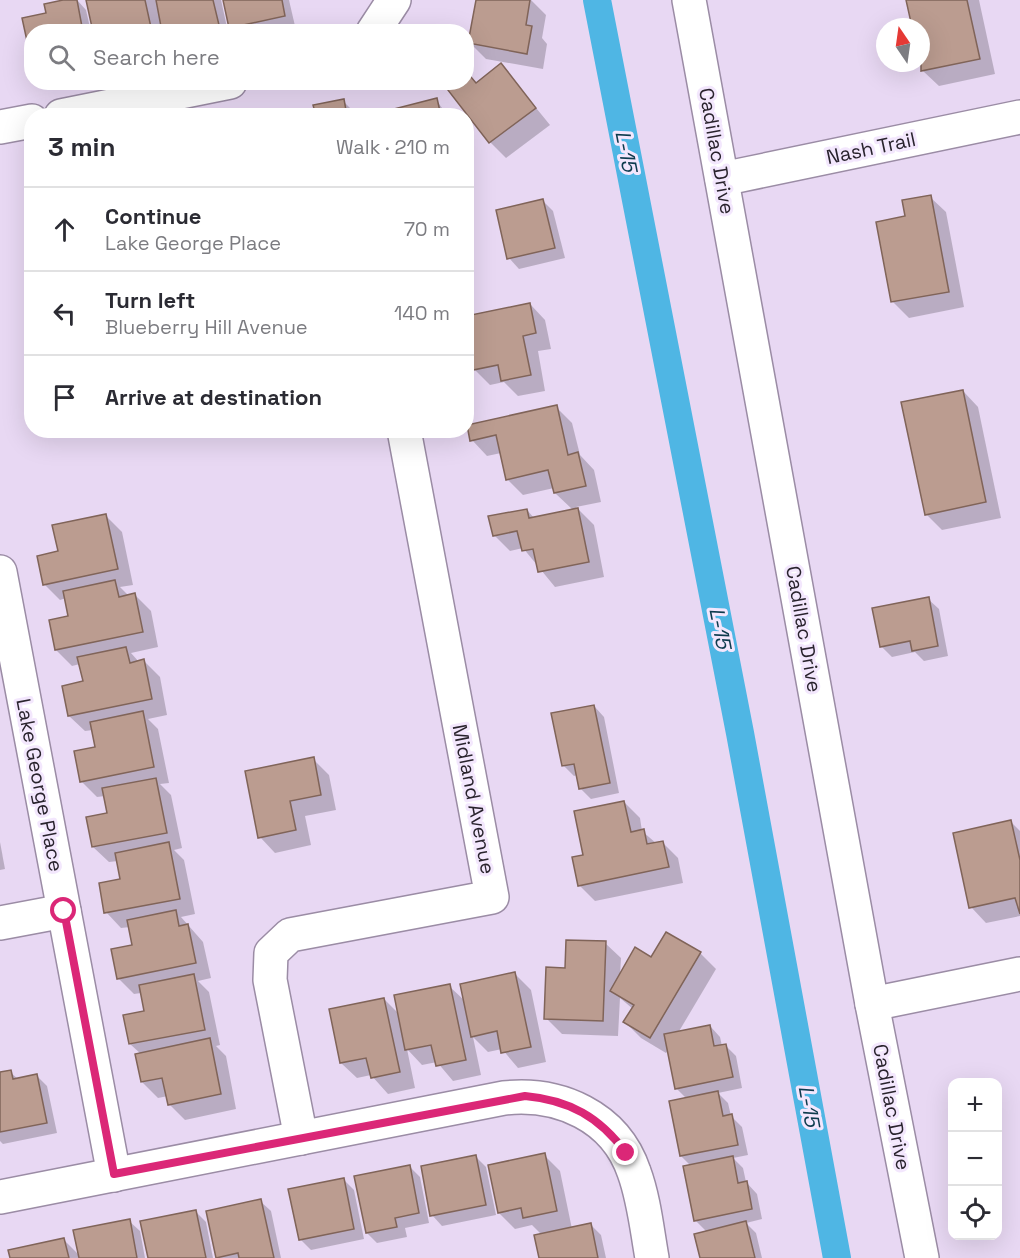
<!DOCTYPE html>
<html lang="en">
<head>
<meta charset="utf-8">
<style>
  :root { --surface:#fff; --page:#f2f2f3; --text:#2b2b33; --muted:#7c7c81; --line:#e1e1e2 }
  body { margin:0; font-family:"Space Grotesk",sans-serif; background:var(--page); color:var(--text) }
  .controls { position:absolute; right:18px; bottom:18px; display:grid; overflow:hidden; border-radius:12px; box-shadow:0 6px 24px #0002 }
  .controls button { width:54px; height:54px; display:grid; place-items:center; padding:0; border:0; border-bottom:2px solid var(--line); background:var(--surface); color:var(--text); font:30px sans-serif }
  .compass { position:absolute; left:876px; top:18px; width:54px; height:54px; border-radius:50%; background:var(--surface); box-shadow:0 6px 24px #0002; rotate:347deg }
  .stop { position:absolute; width:18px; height:18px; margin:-14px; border:4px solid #db2777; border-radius:50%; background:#fff }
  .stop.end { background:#db2777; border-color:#fff; box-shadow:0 2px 6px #0008 }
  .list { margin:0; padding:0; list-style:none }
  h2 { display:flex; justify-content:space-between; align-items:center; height:78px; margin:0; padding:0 24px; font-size:26px }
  h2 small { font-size:20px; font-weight:400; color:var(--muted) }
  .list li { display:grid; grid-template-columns:39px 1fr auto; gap:18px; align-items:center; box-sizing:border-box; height:84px; padding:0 24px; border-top:2px solid var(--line) }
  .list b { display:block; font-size:22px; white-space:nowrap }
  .list p { margin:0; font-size:20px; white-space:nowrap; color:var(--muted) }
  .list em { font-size:20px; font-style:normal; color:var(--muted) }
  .icon { flex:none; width:33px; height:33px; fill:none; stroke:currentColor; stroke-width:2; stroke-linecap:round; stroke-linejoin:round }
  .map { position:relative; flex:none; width:1020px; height:1258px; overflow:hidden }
  .search { position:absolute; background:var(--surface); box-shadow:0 6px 24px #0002; left:24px; top:24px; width:450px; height:66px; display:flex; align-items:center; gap:15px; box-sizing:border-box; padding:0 21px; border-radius:24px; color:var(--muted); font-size:22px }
  .panel { position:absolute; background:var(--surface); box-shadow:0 6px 24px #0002; left:24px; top:108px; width:450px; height:330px; border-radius:24px }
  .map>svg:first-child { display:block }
  .shadow { fill:#0003 }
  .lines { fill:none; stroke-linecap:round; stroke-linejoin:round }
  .canal { stroke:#4fb6e4; stroke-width:28 }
  .building { fill:#bb9c90; stroke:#806459; stroke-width:1.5 }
  .minor-casing { stroke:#9b8ca5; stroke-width:36 }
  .minor { stroke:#fff; stroke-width:33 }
  .route { stroke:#db2777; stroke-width:8 }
  .labels { text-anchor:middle; stroke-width:6; stroke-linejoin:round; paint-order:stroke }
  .street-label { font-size:20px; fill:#29232d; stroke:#f3e7fd }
  .water-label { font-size:21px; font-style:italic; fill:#0d3b4e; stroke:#f3e7fd }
</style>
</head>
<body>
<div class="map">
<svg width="1020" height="1258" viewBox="0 0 1020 1258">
  <rect width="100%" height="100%" fill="#e8d8f3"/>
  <g class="shadow">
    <path d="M71,0H77L86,10L91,32H32L24,19L48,14Z"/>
    <path d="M88,0H221L228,32H95Z"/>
    <path d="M224,0H289L295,26L270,32H234L230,27Z"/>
    <path d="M478,0H531L546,15L542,38L547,44L543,69L486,59L470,43Z"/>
    <path d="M908,0H979L995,74L939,86L923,71L921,27H914Z"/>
    <path d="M501,65L550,125L506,158L490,142L446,86L466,82V73L478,84Z"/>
    <path d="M436,100L448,116H384Z"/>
    <path d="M343,101L358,116H317Z"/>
    <path d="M930,197L946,212L964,307L909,318L893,302L878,223L907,217Z"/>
    <path d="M543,201L553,211L565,258L519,269L509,258Z"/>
    <path d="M530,304L545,320L551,349L538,351L545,391L518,396L504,382L490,385L474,369Z"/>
    <path d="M963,391L978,407L1001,518L942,530L926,514Z"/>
    <path d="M556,407L572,423L580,455L594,470L601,502L576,507L594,525L604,577L555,587L523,548L510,551L494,535L527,510L534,518L573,510L555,493L554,488L523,495L507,479L501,453L487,456L472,440Z"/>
    <path d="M106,516L122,532L133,585L120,587L129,596L135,595L151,611L158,647L131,653L139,662L144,661L160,677L167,715L148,719L158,729L169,783L160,784L171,795L182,848L174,850L184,860L195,914L181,917L203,942L211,978L198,981L209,992L220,1045L216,1046L226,1056L236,1109L185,1120L169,1104L168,1096L158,1098L142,1082L141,1054L130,1044L145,1012L141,993L134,994L118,978L134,946L130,927L121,928L106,912L122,880L118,861L109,862L93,847L109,814L105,796L97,797L81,781L97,748L93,730L85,731L69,716L84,682L80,664L72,666L56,650L70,618L66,598L60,600L44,584L60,552Z"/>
    <path d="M928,599L939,609L948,656L924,661L915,652L892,657L881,646Z"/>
    <path d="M594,706L604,717L619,793L591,799L580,788L577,775L574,776L563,765Z"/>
    <path d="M313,759L329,775L336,810L305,816L311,845L275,853L260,837Z"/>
    <path d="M624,802L640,818L642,831L657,844L662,842L678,858L683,883L595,901L579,885L585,856Z"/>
    <path d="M1011,822L1020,831V916L986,923L971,907Z"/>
    <path d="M0,842L5,869L0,870Z"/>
    <path d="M605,943L621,958L620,976L652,959L700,953L716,969L678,1033L710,1026L720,1037L722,1046L725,1045L736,1056L742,1088L718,1093L728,1103L731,1116L742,1127L748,1155L733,1158L743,1168L746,1182L757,1194L762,1219L746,1223L756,1233L762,1258H702L707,1232L695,1220L691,1166L681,1156L687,1099L676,1088L669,1049L666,1053L641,1038L625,1022L633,1009L620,998L618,1036L562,1034L546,1018L566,969Z"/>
    <path d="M515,974L531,990L546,1062L518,1068L502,1049L488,1052L473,1037L481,1075L453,1081L437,1062L422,1065L407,1049L415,1088L388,1094L371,1075L357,1078L341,1063L384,999L400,1015L449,986L465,1001Z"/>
    <path d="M10,1072L18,1079L37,1076L47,1086L57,1133L3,1144L0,1141V1074Z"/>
    <path d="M544,1155L560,1171L572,1229L591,1225L601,1235L606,1258H540L542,1235L532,1225L515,1229L499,1213Z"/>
    <path d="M476,1157L486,1167L496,1215L442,1226L432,1215Z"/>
    <path d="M410,1167L420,1177L429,1223L405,1228L407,1237L377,1243L367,1233Z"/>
    <path d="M343,1179L354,1190L364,1239L311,1250L300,1239Z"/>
    <path d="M260,1201L271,1211L281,1258H218Z"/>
    <path d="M196,1212L206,1222L213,1258H149Z"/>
    <path d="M129,1221L140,1231L145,1258H11L64,1240L80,1256Z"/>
  </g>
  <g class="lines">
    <path class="canal" d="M597,0L740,733L837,1258"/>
  </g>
  <g class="building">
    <path d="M63,0H77L83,32H32V64L22,18L46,13L44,4Z"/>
    <path d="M86,0H145L152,32H93Z"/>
    <path d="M156,0H213L219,25L186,32H162Z"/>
    <path d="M223,0H282L285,16L229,28Z"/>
    <path d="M476,0H530L526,25L532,26L527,54L468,43Z"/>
    <path d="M906,0H967L980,59L921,71V27H912Z"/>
    <path d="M501,63L536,108L489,143L444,85L448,82H466V71L476,83Z"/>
    <path d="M437,98L441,116H382V112Z"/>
    <path d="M344,99L347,116H316L313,105Z"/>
    <path d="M931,195L949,292L891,302L876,222L905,216L902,200Z"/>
    <path d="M543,199L555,248L507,259L496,210Z"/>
    <path d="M530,303L536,333L523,336L531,375L501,381L498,365L473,370L466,338V316Z"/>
    <path d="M963,390L986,502L925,515L901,402Z"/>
    <path d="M557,405L568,455L578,452L586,486L554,493L548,470L506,480L496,435L470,441L467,425Z"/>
    <path d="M578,508L589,562L538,572L533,549L522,551L517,531L493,536L488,516L527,509L529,518Z"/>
    <path d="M106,514L118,569L43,585L37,556L58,551L52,525Z"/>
    <path d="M115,580L119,597L135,593L143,632L55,650L49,620L68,616L63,591Z"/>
    <path d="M929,597L938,646L912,651L910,641L880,647L872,608Z"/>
    <path d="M126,647L130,663L144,659L152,699L68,716L62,686L83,681L77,657Z"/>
    <path d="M594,705L610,783L579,789L574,764L562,766L551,713Z"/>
    <path d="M143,711L154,767L80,782L74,751L95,747L90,722Z"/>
    <path d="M314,757L321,795L290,801L296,830L258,838L245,771Z"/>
    <path d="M156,778L167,833L92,847L86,817L107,813L102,788Z"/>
    <path d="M624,801L631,832L644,829L647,844L663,841L669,867L578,886L572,857L583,855L574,811Z"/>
    <path d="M1011,820L1020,860V914L1015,898L969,908L953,833Z"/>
    <path d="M169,842L180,899L104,913L99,883L120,879L115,853Z"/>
    <path d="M176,910L179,926L188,924L196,963L117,979L111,949L132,945L127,920Z"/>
    <path d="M666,932L701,952L650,1038L623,1022L634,1005L610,991L635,947L651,957Z"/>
    <path d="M566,940L606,941L603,1021L544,1019L546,967L565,968Z"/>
    <path d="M515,972L531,1047L501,1053L497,1031L471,1037L460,984Z"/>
    <path d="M194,974L205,1030L129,1044L123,1015L144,1011L139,985Z"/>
    <path d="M450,984L466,1060L436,1066L431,1045L405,1050L394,995Z"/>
    <path d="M384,998L400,1072L371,1078L366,1058L340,1063L329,1009Z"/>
    <path d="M710,1025L714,1046L726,1044L733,1077L675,1089L664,1034Z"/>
    <path d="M210,1038L221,1094L168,1105L162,1078L141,1082L135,1054Z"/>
    <path d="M11,1070L13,1079L37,1074L47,1123L0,1132V1072Z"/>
    <path d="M718,1091L723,1116L732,1114L738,1145L680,1156L669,1101Z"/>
    <path d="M545,1153L557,1211L523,1218L521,1208L498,1213L488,1165Z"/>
    <path d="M476,1155L486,1205L430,1216L421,1166Z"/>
    <path d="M733,1156L738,1183L747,1181L752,1209L694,1221L683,1166Z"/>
    <path d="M410,1165L419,1213L395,1218L397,1227L366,1233L354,1176Z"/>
    <path d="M344,1178L354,1229L299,1240L288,1189Z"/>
    <path d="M261,1199L274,1258H239L238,1253L216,1258L206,1211Z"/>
    <path d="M196,1210L206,1258H148L140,1221Z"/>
    <path d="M130,1219L137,1258H79L73,1230Z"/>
    <path d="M746,1221L755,1258H700L694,1234Z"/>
    <path d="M591,1223L598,1258H539L534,1235Z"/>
    <path d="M64,1238L69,1258H10L8,1250Z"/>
  </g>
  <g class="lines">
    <defs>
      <g id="minor">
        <path d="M689,0L872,1004L922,1258"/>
        <path d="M373,32L394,0"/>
        <path d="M61,116L230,82"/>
        <path d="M0,127L32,121"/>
        <path d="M722,179L1020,117"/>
        <path d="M0,572L114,1175"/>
        <path d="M0,923L64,911"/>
        <path d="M872,1004L1020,974"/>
        <path d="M301,1138L270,980L271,953L290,935L492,897L404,430"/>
        <path d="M0,1197L504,1098C559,1092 615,1116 634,1172C644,1199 647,1230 652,1258"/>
      </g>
    </defs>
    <use href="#minor" class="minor-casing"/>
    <use href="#minor" class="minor"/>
  </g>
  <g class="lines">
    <path class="route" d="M64,911L114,1174L525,1096C569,1100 600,1117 626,1153"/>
  </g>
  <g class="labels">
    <g class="street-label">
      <text transform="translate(871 148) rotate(-12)" y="7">Nash Trail</text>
      <text transform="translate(717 151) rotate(80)" y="7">Cadillac Drive</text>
      <text transform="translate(804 629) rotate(80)" y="7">Cadillac Drive</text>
      <text transform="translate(40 785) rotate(79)" y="7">Lake George Place</text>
      <text transform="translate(474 799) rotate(79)" y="7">Midland Avenue</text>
      <text transform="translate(892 1107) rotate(79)" y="7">Cadillac Drive</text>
    </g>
    <g class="water-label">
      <text transform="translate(626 151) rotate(79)" y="7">L-15</text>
      <text transform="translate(720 628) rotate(79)" y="7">L-15</text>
      <text transform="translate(809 1106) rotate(80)" y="7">L-15</text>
    </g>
  </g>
</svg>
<div class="controls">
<button>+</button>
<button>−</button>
<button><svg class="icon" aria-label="locate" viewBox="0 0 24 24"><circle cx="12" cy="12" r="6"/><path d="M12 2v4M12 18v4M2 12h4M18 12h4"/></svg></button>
</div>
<svg class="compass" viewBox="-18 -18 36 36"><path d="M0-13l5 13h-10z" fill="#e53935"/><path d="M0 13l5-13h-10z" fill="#7c7c81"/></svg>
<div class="stop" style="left:64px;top:911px"></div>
<div class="stop end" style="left:626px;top:1153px"></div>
<div class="search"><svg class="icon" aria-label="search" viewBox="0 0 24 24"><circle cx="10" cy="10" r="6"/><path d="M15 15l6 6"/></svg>Search here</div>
<section class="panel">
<h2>3 min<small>Walk · 210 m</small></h2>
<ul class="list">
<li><svg class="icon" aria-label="ahead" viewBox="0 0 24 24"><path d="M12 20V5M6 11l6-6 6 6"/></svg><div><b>Continue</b><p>Lake George Place</p></div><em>70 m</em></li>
<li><svg class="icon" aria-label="left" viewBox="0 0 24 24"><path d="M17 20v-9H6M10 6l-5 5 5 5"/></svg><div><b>Turn left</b><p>Blueberry Hill Avenue</p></div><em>140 m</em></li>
<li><svg class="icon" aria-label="arrive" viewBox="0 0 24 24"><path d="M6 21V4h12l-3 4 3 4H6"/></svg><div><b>Arrive at destination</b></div></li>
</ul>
</section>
</div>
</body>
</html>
